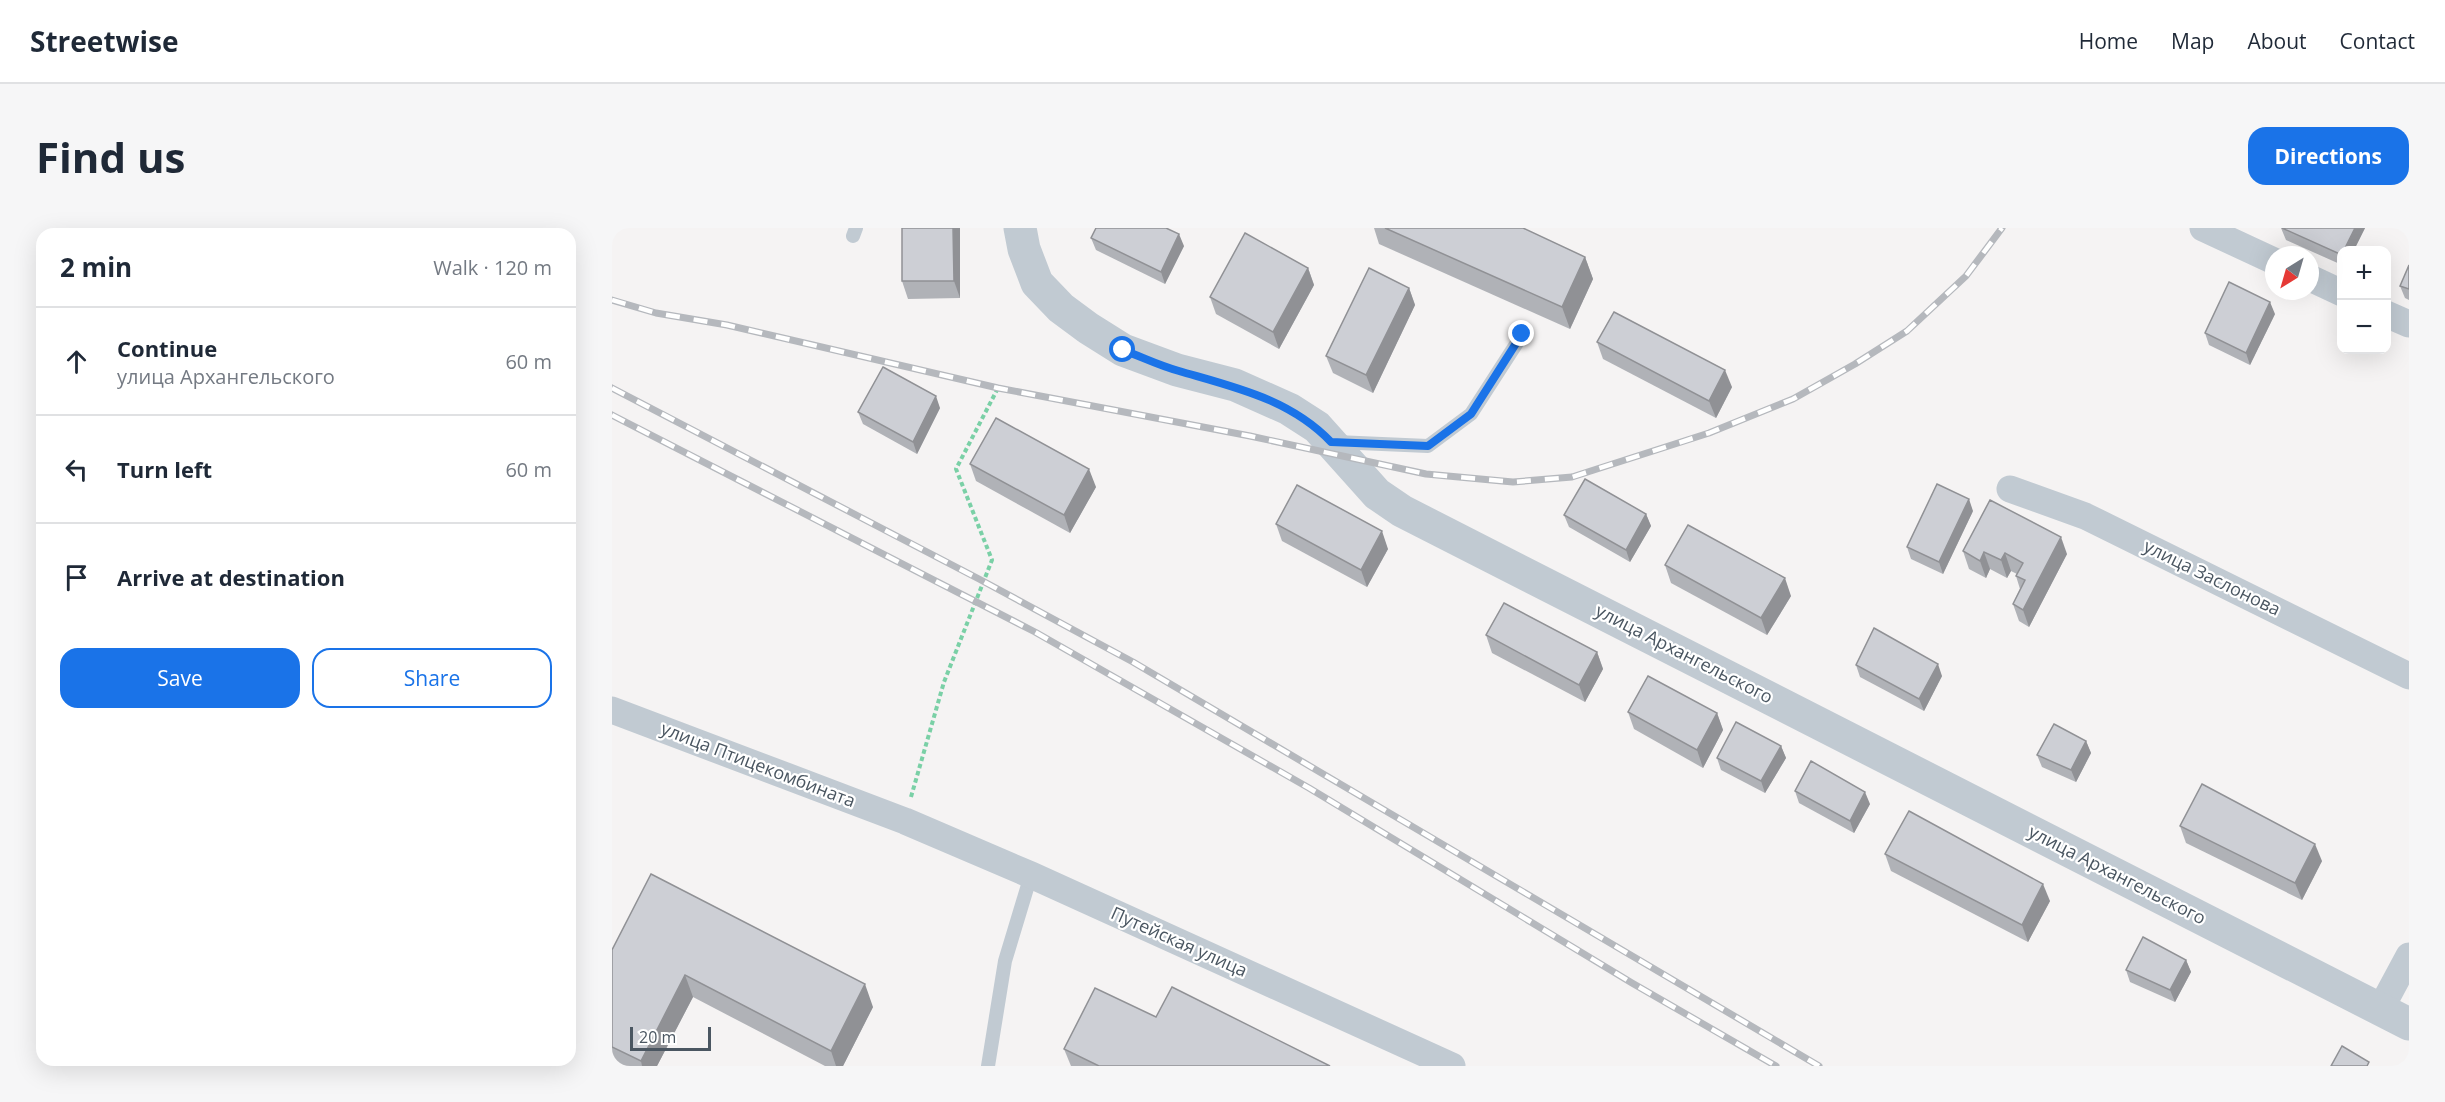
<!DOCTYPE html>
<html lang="en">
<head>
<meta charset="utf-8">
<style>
  :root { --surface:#fff; --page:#f6f6f7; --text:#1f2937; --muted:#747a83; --line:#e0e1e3; --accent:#1a73e8 }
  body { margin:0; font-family:"Open Sans",sans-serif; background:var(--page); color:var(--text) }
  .controls { position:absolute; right:18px; top:18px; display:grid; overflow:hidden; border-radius:12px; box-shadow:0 6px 24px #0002 }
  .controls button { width:54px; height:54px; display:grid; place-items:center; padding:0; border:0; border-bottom:2px solid var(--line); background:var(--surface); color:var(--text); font:30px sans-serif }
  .compass { position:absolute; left:1653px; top:18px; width:54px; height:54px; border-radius:50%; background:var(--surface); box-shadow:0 6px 24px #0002; rotate:217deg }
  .scale { position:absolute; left:18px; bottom:15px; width:81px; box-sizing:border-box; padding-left:6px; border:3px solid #4a5661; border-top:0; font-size:16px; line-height:21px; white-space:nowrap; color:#4a5661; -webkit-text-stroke:4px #fff; paint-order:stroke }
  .stop { position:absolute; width:18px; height:18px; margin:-14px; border:4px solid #1a73e8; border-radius:50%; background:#fff }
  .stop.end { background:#1a73e8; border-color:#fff; box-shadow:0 2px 6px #0008 }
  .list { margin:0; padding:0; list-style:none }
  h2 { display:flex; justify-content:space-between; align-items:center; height:78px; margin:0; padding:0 24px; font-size:26px }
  h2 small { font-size:20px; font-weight:400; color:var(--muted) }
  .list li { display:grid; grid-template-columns:39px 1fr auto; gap:18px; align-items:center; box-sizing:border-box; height:108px; padding:0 24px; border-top:2px solid var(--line) }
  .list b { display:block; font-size:22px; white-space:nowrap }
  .list p { margin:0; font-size:20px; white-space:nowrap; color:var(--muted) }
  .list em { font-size:20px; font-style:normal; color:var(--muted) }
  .actions { display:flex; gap:12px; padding:18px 24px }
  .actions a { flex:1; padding:14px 0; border:2px solid var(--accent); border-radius:18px; text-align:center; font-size:21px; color:var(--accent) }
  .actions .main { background:var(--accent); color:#fff }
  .icon { flex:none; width:33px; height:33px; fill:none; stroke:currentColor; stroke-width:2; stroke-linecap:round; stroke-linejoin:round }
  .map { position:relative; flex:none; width:1797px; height:838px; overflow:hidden; border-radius:18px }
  header { display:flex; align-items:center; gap:36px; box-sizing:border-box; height:84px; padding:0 30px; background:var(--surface); border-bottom:2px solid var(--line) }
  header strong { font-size:28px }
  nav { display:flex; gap:33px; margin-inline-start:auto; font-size:21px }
  .intro { display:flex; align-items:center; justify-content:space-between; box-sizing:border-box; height:144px; padding:0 36px }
  h1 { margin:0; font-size:42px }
  .button { padding:15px 27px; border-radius:18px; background:var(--accent); color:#fff; font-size:21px; font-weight:700 }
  main { display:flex; gap:36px; padding:0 36px }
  aside { flex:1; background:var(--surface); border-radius:18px; box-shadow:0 6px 24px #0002 }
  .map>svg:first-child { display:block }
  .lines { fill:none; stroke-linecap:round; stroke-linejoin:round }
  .path { stroke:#7ad0a6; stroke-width:4; stroke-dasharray:4.5 3; stroke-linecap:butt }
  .service { stroke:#c1cad2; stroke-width:14 }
  .minor { stroke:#c1cad2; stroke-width:27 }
  .tertiary { stroke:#c1cad2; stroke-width:33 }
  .rail-casing { stroke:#b5b8bd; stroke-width:7 }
  .rail { stroke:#fff; stroke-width:4.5; stroke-dasharray:14; stroke-linecap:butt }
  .wall { fill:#b0b2b7 }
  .shaded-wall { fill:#909195 }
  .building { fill:#cdcfd5; stroke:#909195; stroke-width:1.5 }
  .route { stroke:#1a73e8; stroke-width:8 }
  .labels { text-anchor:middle; stroke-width:4.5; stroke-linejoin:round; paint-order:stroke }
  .street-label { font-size:18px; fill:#4a5661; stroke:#fff }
</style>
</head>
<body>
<header>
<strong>Streetwise</strong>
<nav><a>Home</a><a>Map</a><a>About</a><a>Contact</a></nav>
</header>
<div class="intro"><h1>Find us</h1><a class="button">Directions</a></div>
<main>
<aside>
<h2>2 min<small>Walk · 120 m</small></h2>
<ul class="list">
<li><svg class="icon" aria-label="ahead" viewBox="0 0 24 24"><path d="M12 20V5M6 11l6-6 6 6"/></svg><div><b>Continue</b><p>улица Архангельского</p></div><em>60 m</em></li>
<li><svg class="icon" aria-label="left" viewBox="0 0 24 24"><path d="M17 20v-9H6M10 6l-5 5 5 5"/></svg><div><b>Turn left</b></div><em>60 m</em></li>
<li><svg class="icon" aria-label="arrive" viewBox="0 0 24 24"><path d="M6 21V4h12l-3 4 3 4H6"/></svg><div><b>Arrive at destination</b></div></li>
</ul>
<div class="actions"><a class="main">Save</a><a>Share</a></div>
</aside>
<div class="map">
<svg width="1797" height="838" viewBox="0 0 1797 838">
  <rect width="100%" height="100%" fill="#f5f3f3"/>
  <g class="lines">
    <path class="path" d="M299,569L332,454L380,332L344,241L386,160"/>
    <g class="service">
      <path d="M241,8L244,0"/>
      <path d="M724,214L816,218L859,186L910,107"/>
      <path d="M376,838L393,733L419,647"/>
    </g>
    <g class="minor">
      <path d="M1591,0L1662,33"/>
      <path d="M1698,50L1730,65"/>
      <path d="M1774,86L1797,96"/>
      <path d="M1398,261L1473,288L1797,448"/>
      <path d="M0,482L293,593L419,647L840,838"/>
      <path d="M1768,782L1797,728"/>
    </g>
    <path class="tertiary" d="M408,0L412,21L425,55L449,80L476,100L511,122L565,142L623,157L677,181L705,199L765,266L790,283L1797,796"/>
    <defs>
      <g id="rail">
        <path d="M0,72L44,85L115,97L386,160L638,208L814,246L901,254L960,249L1097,205L1181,171L1243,136L1295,103L1354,48L1390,0"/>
        <path d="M0,160L367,351L521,434L1207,838"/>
        <path d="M0,187L423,404L697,560L1020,755L1164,838"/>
      </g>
    </defs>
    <use href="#rail" class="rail-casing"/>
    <use href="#rail" class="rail"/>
  </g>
  <g class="wall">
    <path d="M348,0V70L296,71L290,53Z"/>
    <path d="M762,0H911L973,29L981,51L958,101L767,16Z"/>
    <path d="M1669,0H1753L1742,22H1730V37L1674,12Z"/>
    <path d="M479,10L572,18L553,56L484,22Z"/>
    <path d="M1797,37V72L1793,70L1788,58Z"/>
    <path d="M696,40L702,57L667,121L604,86L598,69Z"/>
    <path d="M797,60L803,77L761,165L721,145L714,128Z"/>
    <path d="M1663,86L1638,137L1597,117L1593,105Z"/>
    <path d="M985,114L1120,159L1104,190L991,131Z"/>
    <path d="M328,180L305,226L251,196L246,184Z"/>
    <path d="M358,236L484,259L458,305L364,253Z"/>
    <path d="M1361,283L1331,346L1299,331L1295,319Z"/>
    <path d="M1034,286L1039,298L1018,334L957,299L952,287Z"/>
    <path d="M664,296L776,321L755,359L670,313Z"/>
    <path d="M1351,323L1455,326L1417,399L1407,393L1401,376L1408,361L1404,348L1405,346L1399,343L1395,350L1378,341L1374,350L1357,341Z"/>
    <path d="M1053,337L1179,368L1155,407L1059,355Z"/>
    <path d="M874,407L985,424L991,441L973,474L880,425Z"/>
    <path d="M1244,437L1330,448L1312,483L1248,449Z"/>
    <path d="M1016,484L1105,485L1111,502L1091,540L1022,501Z"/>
    <path d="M1474,513L1479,525L1464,554L1430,539L1425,527Z"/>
    <path d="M1169,518L1174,530L1153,565L1109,542L1105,530Z"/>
    <path d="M1183,563L1258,576L1242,605L1187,575Z"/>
    <path d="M1568,598L1710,633L1690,672L1574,615Z"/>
    <path d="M1273,626L1438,673L1416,714L1279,643Z"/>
    <path d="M0,722L261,779L231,838H213L81,769L45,838H3L0,836Z"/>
    <path d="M1574,732L1579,744L1563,774L1518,754L1514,742Z"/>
    <path d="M544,789L718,838H459L452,821Z"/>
  </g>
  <g class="shaded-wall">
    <path d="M341,0H348V70L342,53Z"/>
    <path d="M1743,0H1753L1742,22H1732Z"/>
    <path d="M567,6L572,18L553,56L549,44Z"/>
    <path d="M973,29L981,51L958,101L950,79Z"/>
    <path d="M696,40L702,57L667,121L661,104Z"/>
    <path d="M797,60L803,77L761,165L754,147Z"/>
    <path d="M1658,74L1663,86L1638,137L1634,125Z"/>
    <path d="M1113,142L1120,159L1104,190L1097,173Z"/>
    <path d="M324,168L328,180L305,226L301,214Z"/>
    <path d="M477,241L484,259L458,305L452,287Z"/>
    <path d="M1357,271L1361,283L1331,346L1327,334Z"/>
    <path d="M1034,286L1039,298L1018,334L1014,322Z"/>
    <path d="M770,303L776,321L755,359L749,342Z"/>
    <path d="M1449,309L1455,326L1417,399L1411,382Z"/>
    <path d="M1372,324L1378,341L1374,350L1368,333Z"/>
    <path d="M1393,325L1399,343L1395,350L1389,332Z"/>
    <path d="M1173,350L1179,368L1155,407L1149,390Z"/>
    <path d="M985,424L991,441L973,474L967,457Z"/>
    <path d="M1326,436L1330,448L1312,483L1307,471Z"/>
    <path d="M1105,485L1111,502L1091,540L1085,522Z"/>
    <path d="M1474,513L1479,525L1464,554L1459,542Z"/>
    <path d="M1169,518L1174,530L1153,565L1149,553Z"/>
    <path d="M1253,564L1258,576L1242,605L1238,593Z"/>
    <path d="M1703,616L1710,633L1690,672L1683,655Z"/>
    <path d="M1431,656L1438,673L1416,714L1410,697Z"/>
    <path d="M1574,732L1579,744L1563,774L1558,762Z"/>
    <path d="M73,747L81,769L45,838H30L29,833Z"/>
    <path d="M253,756L261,779L231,838H224L219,823Z"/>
  </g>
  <g class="building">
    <path d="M290,0H341L342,53H290Z"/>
    <path d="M484,0H554L567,6L549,44L479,10Z"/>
    <path d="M773,0H911L973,29L950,79Z"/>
    <path d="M1670,0H1743L1732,22H1730V27Z"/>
    <path d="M633,5L696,40L661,104L598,69Z"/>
    <path d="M1797,37V61L1788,58Z"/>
    <path d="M757,40L797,60L754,147L714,128Z"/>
    <path d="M1617,54L1658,74L1634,125L1593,105Z"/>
    <path d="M1002,84L1113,142L1097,173L985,114Z"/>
    <path d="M271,139L324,168L301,214L246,184Z"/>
    <path d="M384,190L477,241L452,287L358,236Z"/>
    <path d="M973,251L1034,286L1014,322L952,287Z"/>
    <path d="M1325,256L1357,271L1327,334L1295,319Z"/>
    <path d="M685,257L770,303L749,342L664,296Z"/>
    <path d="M1378,272L1449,309L1411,382L1401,376L1413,352L1404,348L1411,335L1393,325L1389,332L1372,324L1368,333L1351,323Z"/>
    <path d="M1076,297L1173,350L1149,390L1053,337Z"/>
    <path d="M892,375L985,424L967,457L874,407Z"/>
    <path d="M1262,400L1326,436L1307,471L1244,437Z"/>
    <path d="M1036,448L1105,485L1085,522L1016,484Z"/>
    <path d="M1124,494L1169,518L1149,553L1105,530Z"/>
    <path d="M1442,496L1474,513L1459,542L1425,527Z"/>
    <path d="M1199,533L1253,564L1238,593L1183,563Z"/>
    <path d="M1590,556L1703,616L1683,655L1568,598Z"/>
    <path d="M1297,583L1431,656L1410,697L1273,626Z"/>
    <path d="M39,646L253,756L219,823L73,747L29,833L0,819V722Z"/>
    <path d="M1531,709L1574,732L1558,762L1514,742Z"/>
    <path d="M560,759L718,838H487L452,821L483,760L544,789Z"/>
    <path d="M1730,818L1757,834L1755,838H1719Z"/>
  </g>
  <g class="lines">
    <path class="route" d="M511,122C530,129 548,138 567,143C622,159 678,171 719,214L816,218L859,186L910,106"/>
  </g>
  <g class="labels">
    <g class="street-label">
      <text transform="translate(1600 350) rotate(26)" y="6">улица Заслонова</text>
      <text transform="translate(1072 426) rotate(27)" y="6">улица Архангельского</text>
      <text transform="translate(146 537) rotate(21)" y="6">улица Птицекомбината</text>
      <text transform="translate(1505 647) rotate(27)" y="6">улица Архангельского</text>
      <text transform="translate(567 714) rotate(24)" y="6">Путейская улица</text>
    </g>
  </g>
</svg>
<div class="controls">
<button>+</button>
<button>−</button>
</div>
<svg class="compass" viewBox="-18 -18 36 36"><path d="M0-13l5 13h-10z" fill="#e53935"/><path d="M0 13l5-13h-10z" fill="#747a83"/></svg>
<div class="scale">20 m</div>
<div class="stop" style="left:511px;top:122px"></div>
<div class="stop end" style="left:910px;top:106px"></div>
</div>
</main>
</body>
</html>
